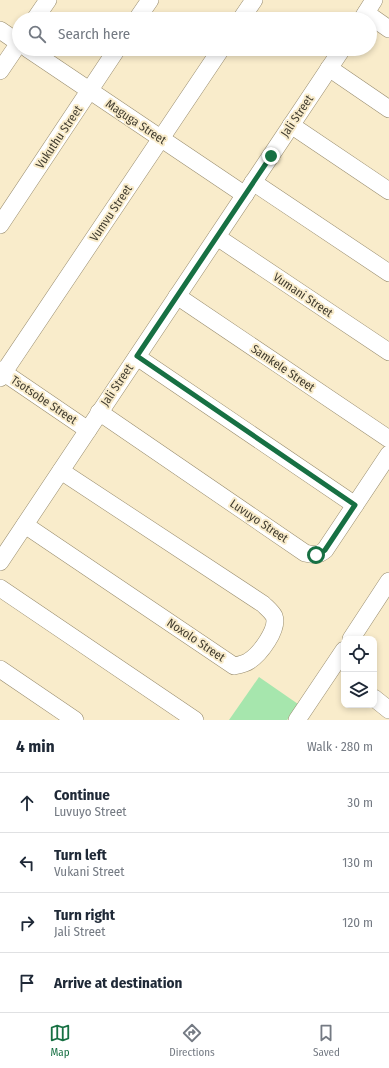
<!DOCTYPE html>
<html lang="en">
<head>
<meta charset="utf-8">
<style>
  :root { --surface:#fff; --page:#f2f2f3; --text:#1f2937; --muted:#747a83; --line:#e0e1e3; --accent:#177043 }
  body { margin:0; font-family:"Fira Sans Condensed",sans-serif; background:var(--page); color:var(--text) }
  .controls { position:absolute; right:12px; bottom:12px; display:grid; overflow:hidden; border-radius:8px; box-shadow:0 2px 6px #0003 }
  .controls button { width:36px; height:36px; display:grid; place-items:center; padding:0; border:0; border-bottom:1px solid var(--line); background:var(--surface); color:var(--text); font:20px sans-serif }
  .stop { position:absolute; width:12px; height:12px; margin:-9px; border:3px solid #177043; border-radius:50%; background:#fff }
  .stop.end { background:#177043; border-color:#fff; box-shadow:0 1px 4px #0008 }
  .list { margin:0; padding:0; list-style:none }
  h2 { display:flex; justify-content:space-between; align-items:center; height:52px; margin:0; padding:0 16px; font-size:17px }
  h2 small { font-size:13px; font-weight:400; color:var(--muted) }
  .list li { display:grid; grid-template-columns:26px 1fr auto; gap:12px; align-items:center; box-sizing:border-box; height:60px; padding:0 16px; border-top:1px solid var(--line) }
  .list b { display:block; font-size:15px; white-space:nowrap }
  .list p { margin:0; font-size:13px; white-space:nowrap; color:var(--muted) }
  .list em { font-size:13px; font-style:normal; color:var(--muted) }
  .icon { flex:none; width:22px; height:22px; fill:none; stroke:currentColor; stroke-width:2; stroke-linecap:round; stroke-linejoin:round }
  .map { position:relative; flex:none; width:389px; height:720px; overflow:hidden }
  .search { position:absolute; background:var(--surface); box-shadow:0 2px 6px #0003; left:12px; right:12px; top:12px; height:44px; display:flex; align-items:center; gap:10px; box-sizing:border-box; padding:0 14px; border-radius:22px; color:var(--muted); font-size:15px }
  .sheet { height:292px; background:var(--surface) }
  nav { display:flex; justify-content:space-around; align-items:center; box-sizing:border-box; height:56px; border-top:1px solid var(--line); background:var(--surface); font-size:11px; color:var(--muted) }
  nav a { display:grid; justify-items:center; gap:2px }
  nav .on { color:var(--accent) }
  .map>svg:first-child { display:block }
  .green { fill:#a6e6ad }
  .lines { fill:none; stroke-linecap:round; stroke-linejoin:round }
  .minor-casing { stroke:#9a8e70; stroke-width:18 }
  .minor { stroke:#fff; stroke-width:17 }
  .route { stroke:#177043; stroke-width:5 }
  .labels { text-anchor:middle; stroke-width:4; stroke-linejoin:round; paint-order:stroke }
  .street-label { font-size:12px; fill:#413c2f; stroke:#f9eccb }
</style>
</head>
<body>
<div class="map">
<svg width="389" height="720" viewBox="0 0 389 720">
  <rect width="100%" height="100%" fill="#f9eccb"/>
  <path class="green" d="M259,677L298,704L287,720H229Z"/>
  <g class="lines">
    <defs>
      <g id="minor">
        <path d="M366,13L389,29"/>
        <path d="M35,19L48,0"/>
        <path d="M137,19L150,0"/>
        <path d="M241,19L254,0"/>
        <path d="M362,19L374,0"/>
        <path d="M0,30L19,43"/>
        <path d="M28,49L245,195"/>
        <path d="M329,68L389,109"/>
        <path d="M0,71L19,43"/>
        <path d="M291,125L389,191"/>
        <path d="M253,182L389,273"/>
        <path d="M0,225L117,49"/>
        <path d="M217,237L389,352"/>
        <path d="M177,296L389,439"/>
        <path d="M137,357L355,505"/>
        <path d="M0,370L88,430"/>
        <path d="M0,378L221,49"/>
        <path d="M99,412L305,553C313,555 318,556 325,550L389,454"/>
        <path d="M25,525L234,666C239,665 245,664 249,661C260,654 279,629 274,616C271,611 267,608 263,604L61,471"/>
        <path d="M0,562L342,49"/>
        <path d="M0,588L195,720"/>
        <path d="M351,639L389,581"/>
        <path d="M0,669L75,720"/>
        <path d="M374,698L389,710"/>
        <path d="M297,720L344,650"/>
      </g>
    </defs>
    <use href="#minor" class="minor-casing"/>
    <use href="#minor" class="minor"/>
  </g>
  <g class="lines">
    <path class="route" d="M271,156L137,356L355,505L325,550L320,554L316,555"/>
  </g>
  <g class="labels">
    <g class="street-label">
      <text transform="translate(297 116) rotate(-56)" y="4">Jali Street</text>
      <text transform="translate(136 122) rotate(34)" y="4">Maguga Street</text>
      <text transform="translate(59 137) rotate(-56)" y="4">Vukuthu Street</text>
      <text transform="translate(111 213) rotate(-56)" y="4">Vumvu Street</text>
      <text transform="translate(303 295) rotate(34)" y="4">Vumani Street</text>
      <text transform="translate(283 368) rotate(34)" y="4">Samkele Street</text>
      <text transform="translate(117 385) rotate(-56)" y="4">Jali Street</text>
      <text transform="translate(44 400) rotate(34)" y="4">Tsotsobe Street</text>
      <text transform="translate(259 521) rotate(34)" y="4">Luvuyo Street</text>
      <text transform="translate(196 640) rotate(34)" y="4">Noxolo Street</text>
    </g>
  </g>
</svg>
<div class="controls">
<button><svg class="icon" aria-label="locate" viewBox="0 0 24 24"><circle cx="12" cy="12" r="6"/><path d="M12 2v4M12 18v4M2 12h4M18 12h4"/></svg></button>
<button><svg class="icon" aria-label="layers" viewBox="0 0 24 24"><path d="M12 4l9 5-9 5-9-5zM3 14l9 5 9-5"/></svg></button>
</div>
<div class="stop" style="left:316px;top:555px"></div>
<div class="stop end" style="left:271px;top:156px"></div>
<div class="search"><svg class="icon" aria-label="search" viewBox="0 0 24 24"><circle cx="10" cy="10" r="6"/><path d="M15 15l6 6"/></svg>Search here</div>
</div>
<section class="sheet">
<h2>4 min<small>Walk · 280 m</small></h2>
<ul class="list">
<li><svg class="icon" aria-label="ahead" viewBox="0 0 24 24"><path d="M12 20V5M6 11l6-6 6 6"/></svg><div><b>Continue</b><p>Luvuyo Street</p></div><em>30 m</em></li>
<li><svg class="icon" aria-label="left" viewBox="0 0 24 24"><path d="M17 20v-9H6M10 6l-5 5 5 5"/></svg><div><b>Turn left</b><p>Vukani Street</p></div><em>130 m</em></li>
<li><svg class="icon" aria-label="right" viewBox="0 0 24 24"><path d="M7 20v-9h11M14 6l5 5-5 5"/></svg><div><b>Turn right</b><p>Jali Street</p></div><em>120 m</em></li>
<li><svg class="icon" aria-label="arrive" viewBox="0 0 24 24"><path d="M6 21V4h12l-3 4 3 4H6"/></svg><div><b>Arrive at destination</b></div></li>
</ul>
</section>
<nav>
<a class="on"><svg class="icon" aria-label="map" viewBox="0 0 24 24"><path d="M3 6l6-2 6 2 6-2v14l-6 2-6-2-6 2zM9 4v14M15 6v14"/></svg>Map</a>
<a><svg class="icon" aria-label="directions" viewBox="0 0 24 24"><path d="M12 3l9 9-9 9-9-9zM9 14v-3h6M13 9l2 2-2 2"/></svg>Directions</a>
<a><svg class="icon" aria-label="saved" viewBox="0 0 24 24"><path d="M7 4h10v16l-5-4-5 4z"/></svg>Saved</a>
</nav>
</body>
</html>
